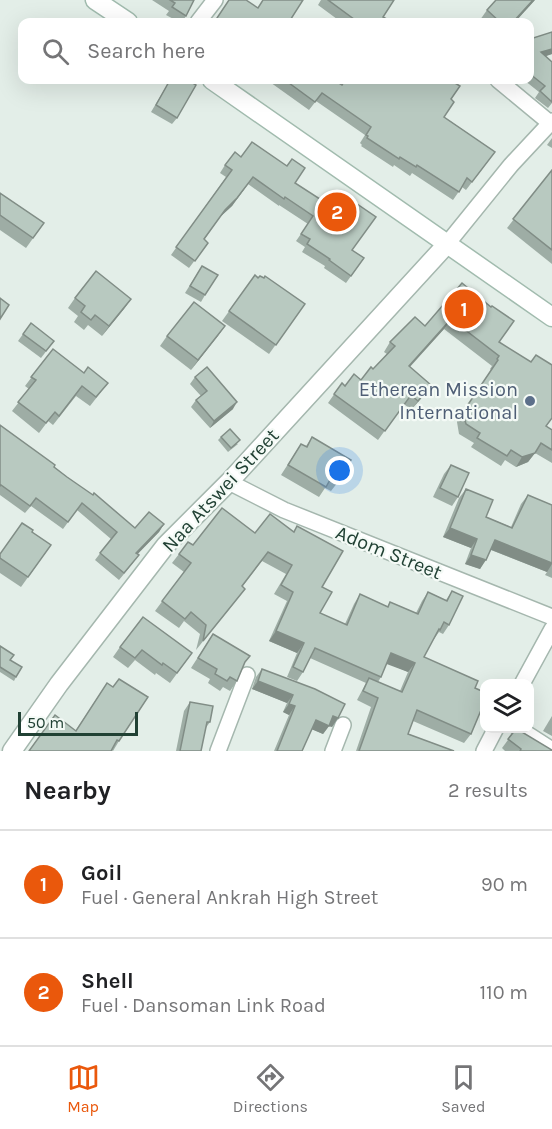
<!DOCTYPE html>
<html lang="en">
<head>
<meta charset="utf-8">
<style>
  :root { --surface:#fff; --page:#f2f2f2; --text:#202124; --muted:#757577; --line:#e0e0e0; --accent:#ea580c }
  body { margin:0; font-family:Karla,sans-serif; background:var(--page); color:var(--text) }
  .controls { position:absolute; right:18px; bottom:18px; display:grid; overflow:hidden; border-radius:12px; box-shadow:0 6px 24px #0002 }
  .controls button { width:54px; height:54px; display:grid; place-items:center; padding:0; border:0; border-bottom:2px solid var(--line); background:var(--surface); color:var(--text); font:30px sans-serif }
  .scale { position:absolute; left:18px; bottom:15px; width:120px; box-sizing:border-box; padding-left:6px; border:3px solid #214134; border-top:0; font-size:16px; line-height:21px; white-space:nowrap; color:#214134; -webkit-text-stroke:4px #f4faf6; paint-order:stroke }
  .you { position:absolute; left:340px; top:471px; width:21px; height:21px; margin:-15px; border:4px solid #fff; border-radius:50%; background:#1a73e8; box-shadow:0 0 0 9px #1a73e833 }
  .badge { display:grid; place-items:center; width:39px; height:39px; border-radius:50%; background:var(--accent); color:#fff; font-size:20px; font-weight:700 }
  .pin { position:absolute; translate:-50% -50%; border:3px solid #fff; box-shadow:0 2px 6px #0006 }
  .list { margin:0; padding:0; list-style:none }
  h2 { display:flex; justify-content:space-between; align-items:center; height:78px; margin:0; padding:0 24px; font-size:26px }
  h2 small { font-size:20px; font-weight:400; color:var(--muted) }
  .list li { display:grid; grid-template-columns:39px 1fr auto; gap:18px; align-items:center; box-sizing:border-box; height:108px; padding:0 24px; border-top:2px solid var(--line) }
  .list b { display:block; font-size:22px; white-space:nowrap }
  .list p { margin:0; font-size:20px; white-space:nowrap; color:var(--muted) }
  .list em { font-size:20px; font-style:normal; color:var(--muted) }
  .icon { flex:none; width:33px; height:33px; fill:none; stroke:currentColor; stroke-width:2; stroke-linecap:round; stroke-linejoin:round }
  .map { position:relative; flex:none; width:552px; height:751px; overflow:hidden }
  .search { position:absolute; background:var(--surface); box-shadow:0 6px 24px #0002; left:18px; right:18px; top:18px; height:66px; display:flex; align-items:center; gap:15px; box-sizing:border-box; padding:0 21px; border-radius:12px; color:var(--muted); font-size:22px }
  .sheet { height:294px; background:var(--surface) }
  nav { display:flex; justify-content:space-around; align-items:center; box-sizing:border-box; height:84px; border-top:2px solid var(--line); background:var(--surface); font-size:16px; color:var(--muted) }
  nav a { display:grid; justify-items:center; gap:3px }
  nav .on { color:var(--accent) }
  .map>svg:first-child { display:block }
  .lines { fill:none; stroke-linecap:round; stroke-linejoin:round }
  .minor-casing { stroke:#a5b7ae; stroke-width:18 }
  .tertiary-casing { stroke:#a5b7ae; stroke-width:21 }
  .secondary-casing { stroke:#a1bbae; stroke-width:21 }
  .minor { stroke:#fff; stroke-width:15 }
  .tertiary { stroke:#fff; stroke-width:18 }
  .secondary { stroke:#fff; stroke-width:18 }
  .wall { fill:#9eada5; fill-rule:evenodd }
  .shaded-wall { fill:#818d86 }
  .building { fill:#b8c9c0; stroke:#818d86; stroke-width:1.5 }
  .service-dot { fill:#5c6f8a; stroke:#f4faf6; stroke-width:2 }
  .labels { text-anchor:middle; stroke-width:4.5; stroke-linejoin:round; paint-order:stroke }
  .service-label { font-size:20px; fill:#4e5e75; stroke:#f4faf6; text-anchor:end }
  .street-label { font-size:20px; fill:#214134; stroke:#f4faf6 }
</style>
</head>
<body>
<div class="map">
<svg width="552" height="751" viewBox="0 0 552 751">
  <rect width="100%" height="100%" fill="#e3eee8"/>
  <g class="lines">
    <defs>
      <g id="minor">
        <path d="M198,22L215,0"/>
        <path d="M498,80L550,123"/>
        <path d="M447,244L511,165L552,121"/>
        <path d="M229,482L284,510L552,617"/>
        <path d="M522,684L552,629"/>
        <path d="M518,728L552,750"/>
        <path d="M218,751L247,675"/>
        <path d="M333,751L343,725"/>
        <path d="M484,751L496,728"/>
      </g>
      <path id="tertiary" d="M12,751L59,684L166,545L229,482L447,244"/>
      <g id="secondary">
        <path d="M95,0L128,22"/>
        <path d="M212,80L552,317"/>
      </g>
    </defs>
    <use href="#minor" class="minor-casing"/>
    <use href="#tertiary" class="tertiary-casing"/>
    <use href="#secondary" class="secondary-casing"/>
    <use href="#minor" class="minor"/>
    <use href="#tertiary" class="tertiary"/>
    <use href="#secondary" class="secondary"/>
  </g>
  <g class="wall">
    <path d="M152,0H194L186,16L182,22H179L166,15L169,11Z"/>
    <path d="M321,0H394L383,17L392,22H341L318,5Z"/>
    <path d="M535,0L515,22H483L480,20L487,10Z"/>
    <path d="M552,32V54L546,56L552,103L548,108L535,98L539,92L524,80H530V39Z"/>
    <path d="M170,80H188L177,118L172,124L151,112Z"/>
    <path d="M267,80H334L342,85L410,82L451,99L444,117L495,152L466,190L462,187L453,200L412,173L410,176L394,165L393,167L361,146L362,145L360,143L365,135L316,101L309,110Z"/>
    <path d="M552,138V148L547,145Z"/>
    <path d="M241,157L295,183L352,250L364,258L346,283L324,268L325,266L302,252L305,247L296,241L308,224L279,205V206L248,184L232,206L220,217L204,240L208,243L189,268L171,255L226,177L220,173L225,165Z"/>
    <path d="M552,170V264L507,228Z"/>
    <path d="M0,193L44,223L26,248L0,230Z"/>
    <path d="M202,266L205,295L201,302L185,293Z"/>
    <path d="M255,275L305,304L269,354L222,321Z"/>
    <path d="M462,283L499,342L546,426L552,430V463L535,453L528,462L516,467L505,460L501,466L471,447L474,443L459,434L457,422L491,370L490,369L492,366L444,329L410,367L431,385L424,395L411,410L404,404L378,440L328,403L342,383L345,386L361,380L373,369L387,354L384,352L390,342L425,326Z"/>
    <path d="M75,298L131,299L102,336L88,325L84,330L74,322L78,316L68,308Z"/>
    <path d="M31,323L54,341L41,358L18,341Z"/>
    <path d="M225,326L191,370L160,346L167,336Z"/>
    <path d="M53,349L101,392L90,406L76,396L53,425L48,421L39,433L12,411L29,389L25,386Z"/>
    <path d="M195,377L233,409L210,428L191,407L196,400L201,396L190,384Z"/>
    <path d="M0,425L54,467L135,528L164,524L159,532L137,554L133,563L119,580L95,560L111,539L77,510L63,529L31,506L25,513L0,495Z"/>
    <path d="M221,437L238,444L228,452L218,440Z"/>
    <path d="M312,437L338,482L331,491L325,488L319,497L281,475L301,444L306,446Z"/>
    <path d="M451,465L458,497L452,506L433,497L444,474Z"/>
    <path d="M466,489L486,517L511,527L521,504L528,495L552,505V578L545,575L547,572L491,550L480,569L465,564L471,548L443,537L459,498Z"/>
    <path d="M297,526L322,587L320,613L345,624L354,604L360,594L387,607L390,602L416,613L422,601L428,592L446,600L452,591L449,625L443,634L439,632L434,639H433L424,657L475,688L471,734L464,743L413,721L408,734L454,751H356L371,707L357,700L366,683L310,658L303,672L297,681L287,677L297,653L269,641L287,601L274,594L286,574L262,561L242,587L238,598L196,650L200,634L184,621L179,628L155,611L184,572L172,563L179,554L193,545L255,533L293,532ZM387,663L408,672L400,691L378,682L381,677Z"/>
    <path d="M32,532L51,545L21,587L0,573V554Z"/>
    <path d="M213,634L243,667L237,681L230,691L223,687L220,691L208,683L210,679L191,668Z"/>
    <path d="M0,646L10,660L16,677L14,681L0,672Z"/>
    <path d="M120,647L192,653L170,683L156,673L155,675L135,660L128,668L113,657Z"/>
    <path d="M262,669L338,718L332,727L329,726L323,734L312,729L302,751H274L289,715L283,712L287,703L252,689L256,677Z"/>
    <path d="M107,683L119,741L113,751L76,730Z"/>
    <path d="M190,702L210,722L205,729L201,751H176L184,711Z"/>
    <path d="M552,716V736L543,731Z"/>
    <path d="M516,729L552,751H505L502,748Z"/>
  </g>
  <g class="shaded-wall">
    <path d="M533,0H535L515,22H513Z"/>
    <path d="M552,49V54L537,59L541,52Z"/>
    <path d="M253,177L232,206L220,217L225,210Z"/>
    <path d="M131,299L124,309L102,336L109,326Z"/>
    <path d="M451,319L444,329L402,375L409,366Z"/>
    <path d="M225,326L218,336L191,370L198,360Z"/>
    <path d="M431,385L424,395L411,410L418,401Z"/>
    <path d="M237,402L233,409L210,428L214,421Z"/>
    <path d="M535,453L528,462L516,467L522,457Z"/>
    <path d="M164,524L159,532L131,561L136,553Z"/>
    <path d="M450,528L477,539L471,548L443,537Z"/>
    <path d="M495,540L552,563V564L547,572L489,549Z"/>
    <path d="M471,555L486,560L480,569L465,564Z"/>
    <path d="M276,631L304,643L297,653L269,641Z"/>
    <path d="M391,653L415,663L408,672L384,663Z"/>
    <path d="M258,681L293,695L287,703L252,689Z"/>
    <path d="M289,704L295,706L289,715L283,712Z"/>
    <path d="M333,716L338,718L332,727L329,726L323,734L311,729L316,720Z"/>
  </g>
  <g class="building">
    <path d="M170,0H194L186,16L172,7L175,3Z"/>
    <path d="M229,0H246L258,8L263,0H303L289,22H217L215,21Z"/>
    <path d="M328,0H394L383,17L392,22H358Z"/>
    <path d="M496,0H533L513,22H500L487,10Z"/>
    <path d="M552,32V49L541,52L552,62V102L540,91L545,86L530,74V39Z"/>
    <path d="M170,80H188L196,85L177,118L156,105Z"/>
    <path d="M285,80H334L342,85L345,80H407L410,82L412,80H450L460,86L451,99L454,102L444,117L495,152L472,182L467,178L459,192L417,165L416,167L400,157L399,159L367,138L368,136L366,135L371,127L322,93L315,102Z"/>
    <path d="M252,142L287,166L292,159L305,168L295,183L329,205L338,191L376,217L352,250L364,258L351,276L329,260L330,259L307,244L310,239L301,234L313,216L285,197L284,199L253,177L237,198L225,210L204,239L208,243L195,261L176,247L232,170L225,165L235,152L241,157Z"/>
    <path d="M552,170V250L513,219Z"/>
    <path d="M0,193L44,223L33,238L0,215Z"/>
    <path d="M202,266L218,275L205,295L190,286Z"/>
    <path d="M96,271L131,299L109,326L95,315L91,320L81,312L85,306L75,298Z"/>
    <path d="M255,275L258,278L260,276L264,278L265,276L305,304L276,345L229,311Z"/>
    <path d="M462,283L491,307L492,306L514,321L499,342L531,362L536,355L552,365V418L546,426L552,430V450L541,443L535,453L522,457L511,450L507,456L477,438L480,433L466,424L463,412L498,360L497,359L499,356L451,319L409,366L431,385L418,401L411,395L385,431L334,394L342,383L345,386L354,374L361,380L371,367L373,369L395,346L390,342L415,317L425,326Z"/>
    <path d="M0,298L9,305L0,319Z"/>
    <path d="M194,302L225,326L198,360L167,336Z"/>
    <path d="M31,323L54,341L46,351L23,334Z"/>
    <path d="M53,349L84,373L88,367L108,383L96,397L82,386L59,416L55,412L46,423L18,402L36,380L31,377Z"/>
    <path d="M207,367L237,402L214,421L196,400L207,391L195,377Z"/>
    <path d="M0,425L55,465L54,467L67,477L93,495L94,493L135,528L149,512L164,524L136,553L139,555L124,573L100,553L117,532L82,503L68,522L36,498L30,506L1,485L0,486Z"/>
    <path d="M230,429L240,440L231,448L221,437Z"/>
    <path d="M312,437L351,460L338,482L331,478L326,487L288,465L301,444L307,447Z"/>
    <path d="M451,465L469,473L458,497L440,488Z"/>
    <path d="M466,489L493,500L486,517L512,528L528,495L552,505V563L495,540L486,560L471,555L477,539L450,528Z"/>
    <path d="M222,508L255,533L270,514L294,532L297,526L343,551L322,587L332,592L320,613L347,625L360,594L388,607L390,602L418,614L428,592L447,601L452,591L463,596L449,625L444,622L440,630L439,629L424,657L478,681L475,688L484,692V703L471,734L417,710L408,734L454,751H359L378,698L363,691L369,678L402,692L415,663L391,653L381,677L315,648L303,672L293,667L304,643L276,631L293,592L281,585L292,565L268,552L242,586L245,589L203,641L206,625L191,612L185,619L162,601L191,563L179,554L188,542L193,545Z"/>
    <path d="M22,523L33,530L32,532L51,545L28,577L0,558V554Z"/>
    <path d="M143,617L192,653L177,673L163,663L162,665L142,650L135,658L120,647Z"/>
    <path d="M213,634L250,656L245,662L237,681L230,677L227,681L215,674L217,669L198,658Z"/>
    <path d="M0,646L14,655L10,660L22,667L16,677L0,667Z"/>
    <path d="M262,669L315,689L345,704L338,718L333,716L329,726L316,720L302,751H277L295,706L289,704L293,695L258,681Z"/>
    <path d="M119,679L148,697L119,741L117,740L111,751H29L55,715L76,731L107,683L113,687Z"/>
    <path d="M190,702L213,706L210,722H207L201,751H180Z"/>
    <path d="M516,729H517L552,750V751H520L521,749L508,739Z"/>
  </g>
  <circle class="service-dot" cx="530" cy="401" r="6"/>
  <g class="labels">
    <g class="service-label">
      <text x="518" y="396">Etherean Mission<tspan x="518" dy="23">International</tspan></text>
    </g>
    <g class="street-label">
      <text transform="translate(220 490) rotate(-47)" y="7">Naa Atswei Street</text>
      <text transform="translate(389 552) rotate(22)" y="7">Adom Street</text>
    </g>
  </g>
</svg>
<div class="controls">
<button><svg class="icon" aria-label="layers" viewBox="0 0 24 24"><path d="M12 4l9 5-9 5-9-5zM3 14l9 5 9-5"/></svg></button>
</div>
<div class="scale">50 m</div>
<div class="you"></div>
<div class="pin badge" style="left:464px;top:309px">1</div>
<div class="pin badge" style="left:337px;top:212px">2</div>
<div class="search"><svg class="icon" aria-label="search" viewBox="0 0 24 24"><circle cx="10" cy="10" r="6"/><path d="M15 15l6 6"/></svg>Search here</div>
</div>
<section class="sheet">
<h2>Nearby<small>2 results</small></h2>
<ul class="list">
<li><span class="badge">1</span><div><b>Goil</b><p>Fuel · General Ankrah High Street</p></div><em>90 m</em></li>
<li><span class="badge">2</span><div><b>Shell</b><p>Fuel · Dansoman Link Road</p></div><em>110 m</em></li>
</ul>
</section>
<nav>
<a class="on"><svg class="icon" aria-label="map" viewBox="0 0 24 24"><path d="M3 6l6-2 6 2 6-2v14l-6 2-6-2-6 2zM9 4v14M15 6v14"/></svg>Map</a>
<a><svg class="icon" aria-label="directions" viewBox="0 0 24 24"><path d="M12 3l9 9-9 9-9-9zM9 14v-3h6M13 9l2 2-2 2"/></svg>Directions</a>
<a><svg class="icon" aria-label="saved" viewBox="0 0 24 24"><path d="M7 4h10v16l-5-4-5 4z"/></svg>Saved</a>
</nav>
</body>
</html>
